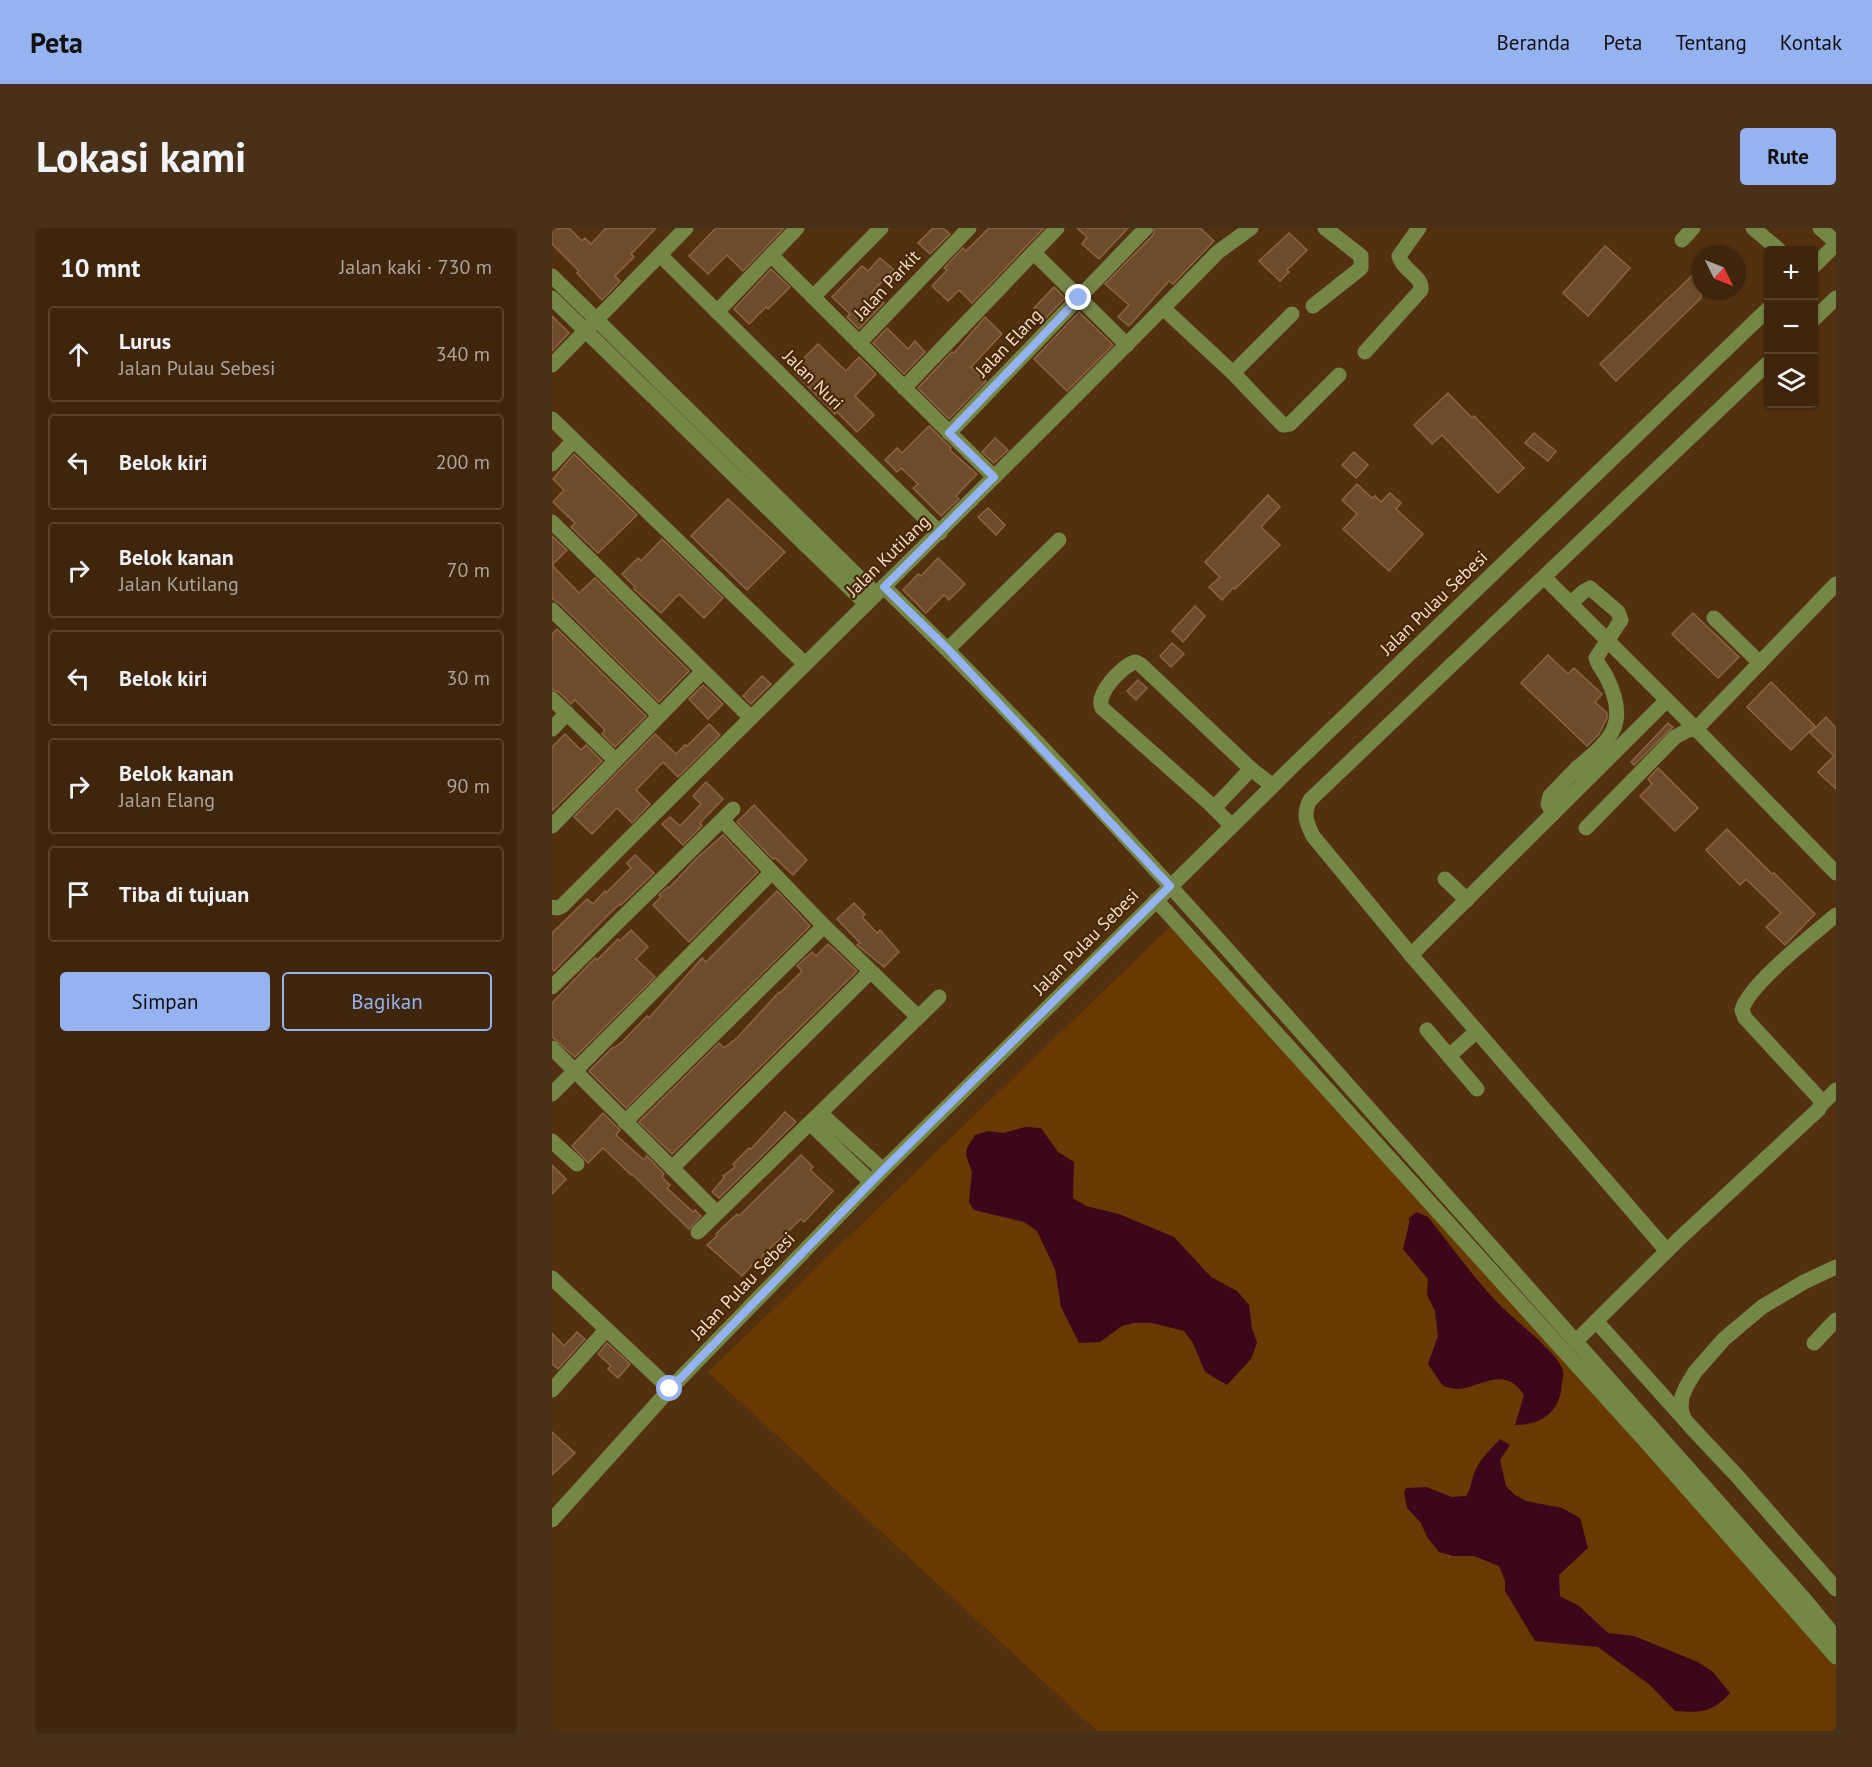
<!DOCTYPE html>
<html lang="id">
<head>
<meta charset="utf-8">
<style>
  :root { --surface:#3e250b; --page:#493119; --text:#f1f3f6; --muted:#ada59d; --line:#57422c; --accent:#95b2f1 }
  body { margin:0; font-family:"PT Sans",sans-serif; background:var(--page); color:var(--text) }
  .controls { position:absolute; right:18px; top:18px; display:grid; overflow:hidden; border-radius:6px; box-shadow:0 2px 4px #0004 }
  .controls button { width:54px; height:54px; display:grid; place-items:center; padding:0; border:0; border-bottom:2px solid var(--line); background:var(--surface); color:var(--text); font:30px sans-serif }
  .compass { position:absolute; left:1140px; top:18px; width:54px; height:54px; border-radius:50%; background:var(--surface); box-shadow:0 2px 4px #0004; rotate:133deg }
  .stop { position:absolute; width:18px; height:18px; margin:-14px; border:4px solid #95b2f1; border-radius:50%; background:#fff }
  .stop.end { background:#95b2f1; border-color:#fff; box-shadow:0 2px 6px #0008 }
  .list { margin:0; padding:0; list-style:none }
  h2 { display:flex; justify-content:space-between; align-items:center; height:78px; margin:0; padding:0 24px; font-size:26px }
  h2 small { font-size:20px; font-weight:400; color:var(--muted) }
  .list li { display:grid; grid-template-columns:39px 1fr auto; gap:18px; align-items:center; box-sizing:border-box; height:96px; margin:0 12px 12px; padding:0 12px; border:2px solid var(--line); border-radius:6px }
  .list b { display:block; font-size:22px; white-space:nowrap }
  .list p { margin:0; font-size:20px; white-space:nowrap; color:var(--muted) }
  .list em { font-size:20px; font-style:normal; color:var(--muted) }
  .actions { display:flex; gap:12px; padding:18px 24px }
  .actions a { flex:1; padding:14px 0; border:2px solid var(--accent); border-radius:6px; text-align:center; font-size:21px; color:var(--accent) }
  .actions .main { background:var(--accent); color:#111 }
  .icon { flex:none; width:33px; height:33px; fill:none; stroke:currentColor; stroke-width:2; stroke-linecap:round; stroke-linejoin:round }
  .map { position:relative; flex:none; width:1284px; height:1503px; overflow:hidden; border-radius:6px }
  header { display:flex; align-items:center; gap:36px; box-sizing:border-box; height:84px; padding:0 30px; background:var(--accent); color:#111 }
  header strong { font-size:28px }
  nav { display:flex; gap:33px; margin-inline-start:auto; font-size:21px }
  .intro { display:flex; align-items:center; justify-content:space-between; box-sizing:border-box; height:144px; padding:0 36px }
  h1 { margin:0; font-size:42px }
  .button { padding:15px 27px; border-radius:6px; background:var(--accent); color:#111; font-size:21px; font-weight:700 }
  main { display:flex; gap:36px; padding:0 36px }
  aside { flex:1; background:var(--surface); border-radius:6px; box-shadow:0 2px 4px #0004 }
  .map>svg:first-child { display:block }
  .green { fill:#683900 }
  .water { fill:#3c061b }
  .building { fill:#6e4b2a; stroke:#8a6544; stroke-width:1.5 }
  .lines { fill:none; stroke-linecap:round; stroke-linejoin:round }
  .minor { stroke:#758747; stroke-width:15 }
  .route { stroke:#95b2f1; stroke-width:8 }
  .labels { text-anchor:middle; stroke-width:4.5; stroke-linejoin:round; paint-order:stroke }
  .street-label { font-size:18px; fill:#f2dcca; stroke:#482703 }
</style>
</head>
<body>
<header>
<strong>Peta</strong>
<nav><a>Beranda</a><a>Peta</a><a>Tentang</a><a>Kontak</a></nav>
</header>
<div class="intro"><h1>Lokasi kami</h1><a class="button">Rute</a></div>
<main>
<aside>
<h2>10 mnt<small>Jalan kaki · 730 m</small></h2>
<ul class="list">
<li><svg class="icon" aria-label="ahead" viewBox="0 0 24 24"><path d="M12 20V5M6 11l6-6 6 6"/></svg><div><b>Lurus</b><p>Jalan Pulau Sebesi</p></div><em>340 m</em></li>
<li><svg class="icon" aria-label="left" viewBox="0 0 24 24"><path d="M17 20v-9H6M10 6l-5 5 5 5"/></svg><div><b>Belok kiri</b></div><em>200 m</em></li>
<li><svg class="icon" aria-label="right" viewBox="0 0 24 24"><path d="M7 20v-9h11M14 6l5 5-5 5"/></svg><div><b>Belok kanan</b><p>Jalan Kutilang</p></div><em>70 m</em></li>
<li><svg class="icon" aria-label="left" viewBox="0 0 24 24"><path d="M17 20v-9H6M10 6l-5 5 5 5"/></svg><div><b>Belok kiri</b></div><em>30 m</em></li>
<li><svg class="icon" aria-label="right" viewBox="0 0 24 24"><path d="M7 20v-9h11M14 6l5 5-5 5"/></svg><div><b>Belok kanan</b><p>Jalan Elang</p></div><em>90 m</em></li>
<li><svg class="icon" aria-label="arrive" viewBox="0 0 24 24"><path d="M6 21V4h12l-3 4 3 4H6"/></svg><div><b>Tiba di tujuan</b></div></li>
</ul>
<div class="actions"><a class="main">Simpan</a><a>Bagikan</a></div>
</aside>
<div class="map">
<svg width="1284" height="1503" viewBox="0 0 1284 1503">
  <rect width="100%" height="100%" fill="#53310f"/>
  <path class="green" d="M620,697L1284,1427V1503H545L156,1144Z"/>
  <g class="water">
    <path d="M473,899L489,900L506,924L522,934L521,970L534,978L567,986L622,1009L659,1049L685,1063L697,1077L700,1100L705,1115L699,1131L675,1157L653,1144L641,1115L632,1103L600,1095H581L570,1098L548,1114L527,1115L509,1079L503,1041L485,1003L472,994L422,982L417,974L420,944L414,927L415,920L423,907L436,903L451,905Z"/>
    <path d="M865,984L876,989C898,1017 919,1046 943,1072C957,1088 1004,1123 1010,1140C1012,1144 1011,1150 1010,1154C1009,1183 991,1197 963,1197L972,1167C952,1137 931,1159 906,1161C901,1161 896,1159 891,1158L876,1136L886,1108L883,1083L875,1067L876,1051L851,1021L857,996V990Z"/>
    <path d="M948,1211L958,1217L948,1232L954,1258L963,1267L974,1273L1010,1280L1028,1290L1036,1320L1007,1347L1008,1368L1027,1378L1056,1405L1082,1408L1146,1434L1161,1444L1178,1465C1160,1485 1148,1485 1123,1483L1098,1457L1046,1419L983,1413L953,1363V1353L947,1338L922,1328H901L887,1324L875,1309L869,1295L855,1280L852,1265L854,1260L874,1259L900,1269L914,1268C920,1260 919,1250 924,1241C929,1230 940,1220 948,1211Z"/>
  </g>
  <g class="building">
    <path d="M0,0H17L30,13L33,10L39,16L54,0H104L79,26L82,29L63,48L68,53L50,72L25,45L27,43L0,16Z"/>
    <path d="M164,0H232L191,43L175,27L156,46L137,28Z"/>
    <path d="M381,0H391L398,6L378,26L366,15Z"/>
    <path d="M437,0H492L420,75L407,62L396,73L380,58L395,42L392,40L411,20L414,23Z"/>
    <path d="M525,0H576L547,31L530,16L535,9Z"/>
    <path d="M603,0H648L662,13L621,56L617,53L577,98L566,89L577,77L553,56L601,7Z"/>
    <path d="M737,5L755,22L735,42L737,44L728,53L707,33Z"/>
    <path d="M1053,18L1078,40L1036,88L1011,65Z"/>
    <path d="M328,30L342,42L320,64L332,75L307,101L295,89L298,86L280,69L310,38L316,43Z"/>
    <path d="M1149,39V70L1064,153L1048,136Z"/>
    <path d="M219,41L238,59L216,81L214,79L197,96L182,81Z"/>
    <path d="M502,59L513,70L493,91L482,80Z"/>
    <path d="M527,84L561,117L515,163L482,131Z"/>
    <path d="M0,88L17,105L0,123Z"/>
    <path d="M433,89L450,106L419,139L434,153L397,191L366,160L400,124L402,125Z"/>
    <path d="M335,100L356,121L363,113L373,124L352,146L321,115Z"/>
    <path d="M266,116L294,143L307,129L324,146L303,168L322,187L305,204L285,184L283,186L240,142Z"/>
    <path d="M896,165L920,190L922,188L972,240L946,265L890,207L880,216L862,197Z"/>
    <path d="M377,198L399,220L398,222L425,246L404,268L407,271L389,288L361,260L366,256L349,240L345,244L333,232L345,220L350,225Z"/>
    <path d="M982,205L1004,223L996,233L973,215Z"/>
    <path d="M443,210L456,222L442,235L430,224Z"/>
    <path d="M802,224L816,237L804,250L790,237Z"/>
    <path d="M22,226L85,287L46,325L19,299L23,295L1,274L12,262L1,251Z"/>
    <path d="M805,256L820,270L823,268L829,274L838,265L849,275L844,281L871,306L837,343L791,301L805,286L790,272Z"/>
    <path d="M716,267L728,279L709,299L728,317L683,361L681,360L670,372L657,359L668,349L653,334Z"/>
    <path d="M176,271L233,324L195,362L139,308Z"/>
    <path d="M436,280L453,297L444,307L426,289Z"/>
    <path d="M0,308L15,322L0,337L27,365L43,350L137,443L107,474L7,375L0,371Z"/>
    <path d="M110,311L171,370L152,390L127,366L109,385L82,361L83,359L70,346L86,330L89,333Z"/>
    <path d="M386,330L413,356L397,372L392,367L374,385L351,362L366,346L369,348Z"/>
    <path d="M643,378L653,388L631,414L620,403Z"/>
    <path d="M1141,385L1187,429L1166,450L1120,406Z"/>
    <path d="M5,401L94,488L63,519L50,506L53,502L23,472L19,476L7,464L0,462V406Z"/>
    <path d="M620,415L632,426L619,439L608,428Z"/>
    <path d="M996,427L1016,446L1022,440L1050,466L1043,474L1055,485V490L1047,506L1035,518L969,455Z"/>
    <path d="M210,448L219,456L199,476L191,468Z"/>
    <path d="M586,452L595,460L584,472L575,463Z"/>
    <path d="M1219,454L1263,498L1239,522L1195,479Z"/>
    <path d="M151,457L171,476L156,491L137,471Z"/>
    <path d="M1274,489L1284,500V561L1266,544L1282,528L1258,505Z"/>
    <path d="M1116,495L1121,499L1082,537L1079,534Z"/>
    <path d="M157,496L168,507L126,549L111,534L84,562L98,576L80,595L65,580L40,606L22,589L103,506L124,526L133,517L135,518Z"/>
    <path d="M13,506L29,522L34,517L50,533L0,583V519Z"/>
    <path d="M1106,540L1146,580L1123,603L1088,568L1100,556L1096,551Z"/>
    <path d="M154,554L171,571L148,595L150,598L131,617L110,596L118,589L128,598L149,576L141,568Z"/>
    <path d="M202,577L255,632L241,647L223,630L221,631L185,594Z"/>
    <path d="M1175,601L1220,646L1222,645L1263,686L1233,717L1214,699L1229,685L1194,651L1188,657L1154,622Z"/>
    <path d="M171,607L206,644L137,714L101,677L109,669L107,667L116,659L117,660L145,630Z"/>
    <path d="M83,627L102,645L69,677L68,676L55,688L2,743L0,741V705L35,671L41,676L53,663L54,665L79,640L75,635Z"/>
    <path d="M225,663L258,698L74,880L37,843L61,819L62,820L71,813L95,788L97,790L150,730L154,734Z"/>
    <path d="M302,675L313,686L310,689L325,705L328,702L347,724L332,739L305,717L308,715L285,691Z"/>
    <path d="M79,702L96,719L84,731L103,749L23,829L0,809V775L43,730L45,732L66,711L68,713Z"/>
    <path d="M276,716L305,743L120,926L87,894L167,815L172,820L185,810L227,764L228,765L250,743L245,738L260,724L264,728Z"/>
    <path d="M233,884L244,894L167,970L160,964L172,950L171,948L183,939L181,936L197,920L199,921Z"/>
    <path d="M51,885L68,902L64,907L92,932L95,928L112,946L110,949L118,957L115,960L141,984L143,982L149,988L137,1001L80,946L79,947L51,920L36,935L20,918Z"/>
    <path d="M249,927L261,939L258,942L281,963L252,994L249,991L210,1028L212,1030L203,1040L200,1037L190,1048L155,1017L165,1008L164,1006L185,986L187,988Z"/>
    <path d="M0,937L14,951L0,966Z"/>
    <path d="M25,1104L33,1111L6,1141L0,1136V1105L12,1118Z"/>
    <path d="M55,1115L78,1136L66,1150L56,1141L59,1138L46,1126Z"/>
    <path d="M0,1204L23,1225L0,1247Z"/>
  </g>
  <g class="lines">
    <g class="minor">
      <path d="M1201,0L1227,22"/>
      <path d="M1268,0L1284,14"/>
      <path d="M1130,12L1141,0"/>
      <path d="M482,25L575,117"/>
      <path d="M108,27L388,305"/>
      <path d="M219,27L442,249"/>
      <path d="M1262,38L1284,16"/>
      <path d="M0,48L324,366"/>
      <path d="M261,69L329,0"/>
      <path d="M0,70L314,376"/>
      <path d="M761,78L809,40V28L773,0"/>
      <path d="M611,80L681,145L731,197L738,196L787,147"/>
      <path d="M165,84L245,0"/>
      <path d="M1262,91L1284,70"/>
      <path d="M307,115L417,0"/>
      <path d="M813,124L869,62C871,48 850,42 847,28L867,0"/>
      <path d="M0,137L134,0"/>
      <path d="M681,145L740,86"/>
      <path d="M352,160L505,0"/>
      <path d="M0,191L253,436"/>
      <path d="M397,205L594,0"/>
      <path d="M0,236L22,212"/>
      <path d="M0,294L198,489"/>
      <path d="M993,350L1144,501L1284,645"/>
      <path d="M332,359C472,495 603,640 733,786C907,981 1080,1178 1254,1373L1284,1410"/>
      <path d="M1019,375L1031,364L1038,360L1066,384L1069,392L1044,430C1046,438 1052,443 1055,450C1078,497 1058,512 1025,540"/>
      <path d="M0,382L107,487"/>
      <path d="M1162,390L1208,435"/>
      <path d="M396,421L507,312"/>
      <path d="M0,471L63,532"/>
      <path d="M0,501L15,485"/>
      <path d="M662,580L699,541"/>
      <path d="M1001,586L996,576L998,568L1025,540L1030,546"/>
      <path d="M171,593L272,698L365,788"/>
      <path d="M0,598L151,443"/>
      <path d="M680,598L657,575L550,480C543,466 570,438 583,434L588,436L699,541L721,558"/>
      <path d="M1034,600L1123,509L1136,502L1144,501L1284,356"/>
      <path d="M893,651L915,672"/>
      <path d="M604,672L1097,1217L1284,1429"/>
      <path d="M0,679L5,680L10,678C228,459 450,245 666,24L699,0"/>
      <path d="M859,727L1115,472"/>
      <path d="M0,759L181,581"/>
      <path d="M875,802L897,828"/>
      <path d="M0,820L165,985"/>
      <path d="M925,861L897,828L925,803"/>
      <path d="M0,866L220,644"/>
      <path d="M1269,877L1284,862"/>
      <path d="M268,885L331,942"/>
      <path d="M73,894L272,698"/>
      <path d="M258,895L319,954"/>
      <path d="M0,913L25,936"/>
      <path d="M120,940L318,744"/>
      <path d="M146,1004L387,769"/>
      <path d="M1115,1023L859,727L761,608C754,594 751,586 758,572L1216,135"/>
      <path d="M1284,1039L1252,1054L1210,1079L1172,1111L1143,1144L1134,1159L1130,1169L1129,1180L1132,1191L1140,1200L1186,1249L1284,1361"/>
      <path d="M0,1050L118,1161"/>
      <path d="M1044,1093L1132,1191"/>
      <path d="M1023,1114L1127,1011L1267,881L1269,874L1267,870L1193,790L1190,782C1196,757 1262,706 1284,687"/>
      <path d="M1262,1115L1284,1092"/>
      <path d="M0,1162L54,1102"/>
      <path d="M0,1292L118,1161L331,942L745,534L1216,81"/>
    </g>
  </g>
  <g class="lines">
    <path class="route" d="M118,1161L331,942L618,658L396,421L332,359L442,249L397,205L527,70"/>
  </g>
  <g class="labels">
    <g class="street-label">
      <text transform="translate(335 57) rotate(-47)" y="6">Jalan Parkit</text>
      <text transform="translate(457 115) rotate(-46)" y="6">Jalan Elang</text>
      <text transform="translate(261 152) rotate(45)" y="6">Jalan Nuri</text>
      <text transform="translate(336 328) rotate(-44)" y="6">Jalan Kutilang</text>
      <text transform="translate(882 375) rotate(-44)" y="6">Jalan Pulau Sebesi</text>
      <text transform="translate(534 714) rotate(-45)" y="6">Jalan Pulau Sebesi</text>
      <text transform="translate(191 1058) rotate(-46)" y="6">Jalan Pulau Sebesi</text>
    </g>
  </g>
</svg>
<div class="controls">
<button>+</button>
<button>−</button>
<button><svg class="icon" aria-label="layers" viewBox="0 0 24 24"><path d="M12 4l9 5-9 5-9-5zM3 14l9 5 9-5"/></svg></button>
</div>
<svg class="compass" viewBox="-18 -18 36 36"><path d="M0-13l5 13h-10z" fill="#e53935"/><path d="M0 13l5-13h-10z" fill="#ada59d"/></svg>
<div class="stop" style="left:118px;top:1161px"></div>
<div class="stop end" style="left:527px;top:70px"></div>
</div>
</main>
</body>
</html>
